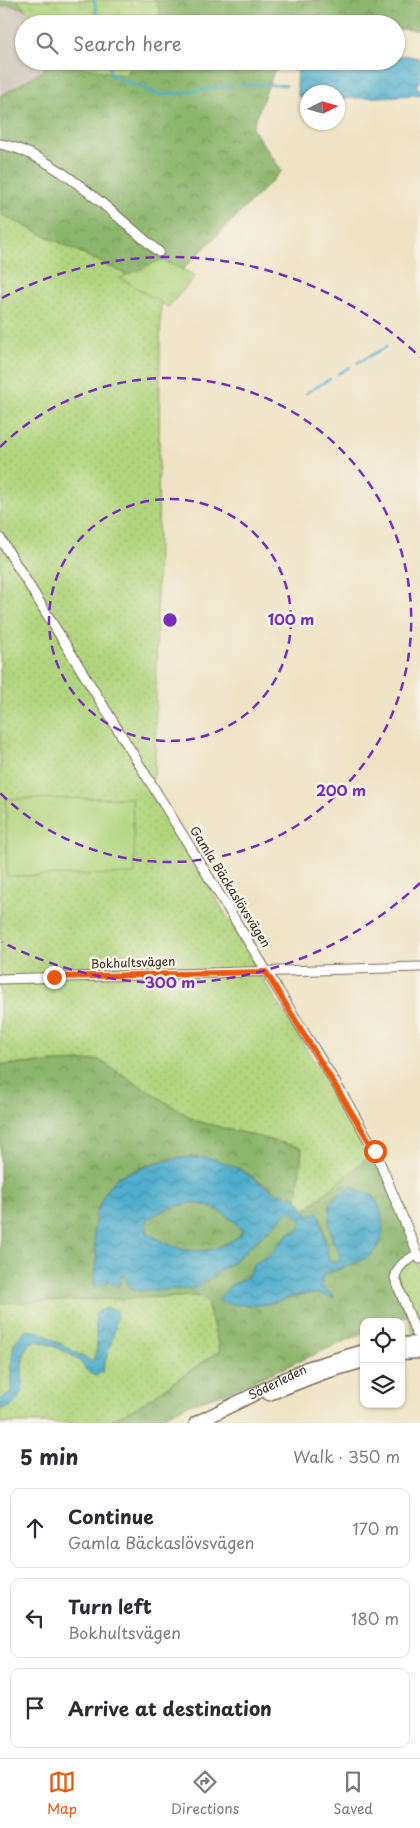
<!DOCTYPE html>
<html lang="en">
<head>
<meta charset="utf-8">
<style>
  :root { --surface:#fff; --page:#f7f7f7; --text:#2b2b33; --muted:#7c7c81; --line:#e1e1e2; --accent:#ea580c }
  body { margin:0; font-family:"Playpen Sans",sans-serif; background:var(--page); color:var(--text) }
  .controls { position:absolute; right:15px; bottom:15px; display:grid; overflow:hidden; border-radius:10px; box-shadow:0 1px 4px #0004 }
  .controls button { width:45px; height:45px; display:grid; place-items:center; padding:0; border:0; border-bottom:1px solid var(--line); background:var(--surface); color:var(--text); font:25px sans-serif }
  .compass { position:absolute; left:300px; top:85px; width:45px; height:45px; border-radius:50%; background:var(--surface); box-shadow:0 1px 4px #0004; rotate:85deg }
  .stop { position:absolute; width:15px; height:15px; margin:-11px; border:4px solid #ea580c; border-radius:50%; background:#fff }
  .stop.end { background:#ea580c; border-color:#fff; box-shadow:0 1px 5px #0008 }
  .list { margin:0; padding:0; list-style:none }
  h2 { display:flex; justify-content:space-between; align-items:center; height:65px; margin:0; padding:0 20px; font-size:21px }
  h2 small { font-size:16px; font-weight:400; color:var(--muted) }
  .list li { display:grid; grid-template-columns:32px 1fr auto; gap:15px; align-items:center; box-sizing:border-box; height:80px; margin:0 10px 10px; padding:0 10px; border:1px solid var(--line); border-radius:10px }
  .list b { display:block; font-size:19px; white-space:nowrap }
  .list p { margin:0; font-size:16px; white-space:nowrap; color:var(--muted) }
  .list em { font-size:16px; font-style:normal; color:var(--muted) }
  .icon { flex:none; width:28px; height:28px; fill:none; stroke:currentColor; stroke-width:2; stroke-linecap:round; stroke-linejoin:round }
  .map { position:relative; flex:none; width:420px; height:1423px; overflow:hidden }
  .search { position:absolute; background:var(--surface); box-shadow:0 1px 4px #0004; left:15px; right:15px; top:15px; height:55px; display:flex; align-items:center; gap:12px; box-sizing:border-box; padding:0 18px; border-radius:28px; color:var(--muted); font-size:19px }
  .sheet { height:335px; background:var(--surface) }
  nav { display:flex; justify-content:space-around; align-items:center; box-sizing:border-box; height:70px; border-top:1px solid var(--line); background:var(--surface); font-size:14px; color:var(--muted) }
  nav a { display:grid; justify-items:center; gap:2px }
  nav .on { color:var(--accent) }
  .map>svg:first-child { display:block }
  .industrial { fill:#cac3b8 }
  .grass { fill:url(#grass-dots); stroke:#76804e }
  .forest { fill:url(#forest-crowns); stroke:#647046 }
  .wetland { fill:url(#wetland-marsh); stroke:#76804e }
  .park { fill:url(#park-tufts); stroke:#76804e }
  .pitch { fill:#b1d57e; stroke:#76804e }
  .water { fill:url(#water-waves); stroke:#456c76; fill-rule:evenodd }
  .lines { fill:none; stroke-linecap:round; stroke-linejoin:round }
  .stream { stroke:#4faecd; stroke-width:2.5 }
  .street-casing { stroke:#7a6b58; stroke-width:11 }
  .secondary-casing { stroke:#7a6b58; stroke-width:15 }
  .street { stroke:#fff; stroke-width:9 }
  .secondary { stroke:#fff; stroke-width:12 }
  .route { stroke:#ea580c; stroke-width:6 }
  .ring { fill:none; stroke:#7b2cbf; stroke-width:2.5; stroke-dasharray:9 6 }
  .labels { text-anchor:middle; stroke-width:5; stroke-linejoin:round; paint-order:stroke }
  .street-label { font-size:12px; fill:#3b2a1e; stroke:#f7f3e8 }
  .centre { fill:#7b2cbf; stroke:#f7f3e8; stroke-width:2.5 }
  .ring-label { font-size:15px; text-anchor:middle; font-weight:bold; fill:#7b2cbf; stroke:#f7f3e8; stroke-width:5; stroke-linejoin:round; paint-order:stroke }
</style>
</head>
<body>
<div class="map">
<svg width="420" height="1423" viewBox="0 0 420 1423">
  <defs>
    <pattern id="grass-dots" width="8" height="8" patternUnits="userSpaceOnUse" patternTransform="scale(1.25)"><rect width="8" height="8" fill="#b1d57e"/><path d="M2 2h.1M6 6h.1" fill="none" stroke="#99b76c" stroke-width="1.8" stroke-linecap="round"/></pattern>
    <pattern id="forest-crowns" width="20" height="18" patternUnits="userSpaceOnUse" patternTransform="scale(1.25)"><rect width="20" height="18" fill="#8cb66d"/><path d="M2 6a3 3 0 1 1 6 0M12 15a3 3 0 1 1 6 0" fill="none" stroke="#749459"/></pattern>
    <pattern id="wetland-marsh" width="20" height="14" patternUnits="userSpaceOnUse" patternTransform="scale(1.25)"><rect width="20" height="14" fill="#b1d57e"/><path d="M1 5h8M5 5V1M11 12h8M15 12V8" fill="none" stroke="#99b76c"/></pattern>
    <pattern id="park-tufts" width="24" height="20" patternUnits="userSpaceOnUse" patternTransform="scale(1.25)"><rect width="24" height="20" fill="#b1d57e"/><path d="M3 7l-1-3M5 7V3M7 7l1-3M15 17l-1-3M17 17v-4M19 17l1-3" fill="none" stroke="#99b76c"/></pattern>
    <pattern id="water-waves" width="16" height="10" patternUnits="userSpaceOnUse" patternTransform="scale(1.25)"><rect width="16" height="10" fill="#4faecd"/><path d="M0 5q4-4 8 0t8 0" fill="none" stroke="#438ea6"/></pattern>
  </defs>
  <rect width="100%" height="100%" fill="#f7f3e8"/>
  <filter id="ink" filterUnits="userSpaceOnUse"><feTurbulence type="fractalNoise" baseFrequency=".02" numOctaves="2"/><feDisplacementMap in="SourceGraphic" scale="10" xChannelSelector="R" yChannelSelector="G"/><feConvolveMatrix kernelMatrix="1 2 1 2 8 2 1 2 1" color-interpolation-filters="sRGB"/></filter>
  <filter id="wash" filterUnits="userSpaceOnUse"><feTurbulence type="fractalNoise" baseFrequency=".0096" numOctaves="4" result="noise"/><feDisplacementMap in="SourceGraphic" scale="20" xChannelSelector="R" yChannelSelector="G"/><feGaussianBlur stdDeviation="1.12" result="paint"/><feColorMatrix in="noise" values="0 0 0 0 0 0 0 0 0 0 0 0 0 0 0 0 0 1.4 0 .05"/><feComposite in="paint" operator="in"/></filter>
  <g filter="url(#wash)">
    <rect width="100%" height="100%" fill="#efe3c5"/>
    <path class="industrial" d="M9,5L43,13L46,24H24V61H47L45,70L0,96V7Z"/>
    <g class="grass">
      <path d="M0,214L161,291L155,771L149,793L184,844L277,1002L342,1106L367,1158L306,1210L297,1200L302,1148L196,1121L99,1060L0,1065Z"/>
      <path d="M415,1256L420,1271V1336L413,1337L397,1271Z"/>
      <path d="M201,1296L207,1302L220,1350L139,1406L106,1423H0V1409L11,1407L22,1391L21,1372L27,1344L35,1340C49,1344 67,1350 78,1360C86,1367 82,1369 95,1376L102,1372L115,1329L95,1313L97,1349L92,1362L40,1332L26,1330L11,1366L12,1391L0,1400V1303Z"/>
    </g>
    <g class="forest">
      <path d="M0,0H420V30L396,29V24H46L43,13L9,5L0,7Z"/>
      <path d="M47,61H278L252,128L282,171L161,291L0,214V96L44,70Z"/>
      <path d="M99,1060L196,1121L302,1148L297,1200L289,1194L278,1193L240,1169L214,1159L195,1157L172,1158L153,1163L119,1176L105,1196L95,1213V1250L97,1256C96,1267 94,1278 94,1289L109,1281L120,1282L119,1278L125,1275L131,1288L191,1289L211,1279L227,1264L235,1260L275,1225L285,1213L292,1210L302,1221L298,1231L288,1234L270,1255L254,1264L246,1279L238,1282L223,1294L221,1302C236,1303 250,1306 265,1304C293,1299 304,1288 333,1298L335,1296L321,1287L322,1276L363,1260L361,1192L352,1186L334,1198L332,1235L340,1257L338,1263L329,1260L321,1217L318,1213L308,1216L306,1210L375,1151L418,1254L397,1271L408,1315L392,1322H364V1333L225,1393L187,1405L150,1423H106L139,1406L220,1351L207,1302L201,1296L0,1303V1065Z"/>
      <path d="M192,1203C212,1205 230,1214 242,1231L241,1235C204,1259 183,1254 147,1233L146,1220L168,1208Z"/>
    </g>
    <g class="wetland">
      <path d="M17,0H156L161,18L153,24H41Z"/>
      <path d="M79,61H130L126,75L85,68Z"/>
    </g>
    <path class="park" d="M161,260L196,276L168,307L120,278Z"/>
    <path class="pitch" d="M132,798L135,874L7,876L6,799Z"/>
    <g class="water">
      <path d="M404,55L419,58L420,81L416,86L420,89V95L338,99V92H308L307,101L298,96L296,80L300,61C311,61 322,60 333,61C342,62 352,74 361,61H396V58Z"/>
      <path d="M195,1157L214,1159L235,1167L277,1193L296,1198L308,1216L319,1213L329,1260L334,1263L340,1261C341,1253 333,1243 331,1235C329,1223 329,1213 330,1202L352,1186L358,1191L372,1194C378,1202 381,1210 382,1220C389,1259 352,1264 323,1274L321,1287L335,1296L333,1298C307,1288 292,1298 266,1304C251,1307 234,1304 219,1302V1299L231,1285L246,1279L254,1264L270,1255L288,1234L298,1231L302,1221L290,1210L235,1260L196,1288L138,1291L129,1286L124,1275L120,1276V1285L116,1287L109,1281L94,1289C93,1286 97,1262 97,1256C89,1231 97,1196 117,1178C122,1174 130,1173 135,1171C157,1161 171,1159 195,1157ZM192,1203C212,1205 230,1214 242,1231L241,1235C205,1259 182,1254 147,1233L146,1220L168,1208Z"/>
      <path d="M107,1308L117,1310L115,1329L102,1372L95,1376C82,1369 86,1367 78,1360C67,1351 49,1344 35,1340C15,1351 25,1372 22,1390C21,1396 15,1403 11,1407L0,1409V1400L12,1391L11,1366L14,1343L26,1330L40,1332L92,1362L97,1349L95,1313Z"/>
    </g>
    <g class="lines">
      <g class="stream">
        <path d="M94,0L99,24"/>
        <path d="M108,61L111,75L160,95L232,86"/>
        <path d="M241,85H286"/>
        <path d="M357,363L386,347"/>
        <path d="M338,374L350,367"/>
        <path d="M306,393L330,379"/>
      </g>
    </g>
  </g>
  <g filter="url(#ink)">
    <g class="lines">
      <defs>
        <g id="street">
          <path d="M0,144C52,152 118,218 159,252"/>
          <path d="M0,538L344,1097L375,1151L420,1259"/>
          <path d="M0,979L420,967"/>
          <path d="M416,1333L395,1278C398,1264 406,1261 418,1254"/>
        </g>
        <g id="secondary">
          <path d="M401,1344L420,1343"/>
          <path d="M401,1353L420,1352"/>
          <path d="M269,1394L323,1373L364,1361"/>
          <path id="s1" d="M196,1423L307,1368L364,1351"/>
        </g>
      </defs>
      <use href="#street" class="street-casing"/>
      <use href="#secondary" class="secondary-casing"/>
      <use href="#street" class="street"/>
      <use href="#secondary" class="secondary"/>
    </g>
  </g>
  <g class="lines" filter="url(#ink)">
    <path class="route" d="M54,977L266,972L375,1151"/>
  </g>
  <g class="ring">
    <circle cx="170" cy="620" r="121"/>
    <path d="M0 447A242 242 0 1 1 0 793"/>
    <path d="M420 883A363 363 0 0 1 2 942M2 298A363 363 0 0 1 420 357"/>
  </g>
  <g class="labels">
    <g class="street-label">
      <text transform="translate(230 887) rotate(58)" y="4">Gamla Bäckaslövsvägen</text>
      <text transform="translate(133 963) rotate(-2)" y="4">Bokhultsvägen</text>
      <text dy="4" stroke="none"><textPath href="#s1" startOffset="91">Söderleden</textPath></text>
    </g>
  </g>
  <circle cx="170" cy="620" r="8" class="centre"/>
  <g class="ring-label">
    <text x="291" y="625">100 m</text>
    <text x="341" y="796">200 m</text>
    <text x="170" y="988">300 m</text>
  </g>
</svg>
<div class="controls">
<button><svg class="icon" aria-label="locate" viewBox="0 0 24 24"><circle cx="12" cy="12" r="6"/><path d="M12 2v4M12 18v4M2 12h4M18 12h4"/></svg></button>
<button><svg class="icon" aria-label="layers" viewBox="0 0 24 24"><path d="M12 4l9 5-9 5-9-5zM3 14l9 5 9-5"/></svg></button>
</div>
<svg class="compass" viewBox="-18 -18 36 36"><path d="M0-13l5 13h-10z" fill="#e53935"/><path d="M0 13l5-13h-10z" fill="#7c7c81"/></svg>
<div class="stop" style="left:375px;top:1151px"></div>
<div class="stop end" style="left:54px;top:977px"></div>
<div class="search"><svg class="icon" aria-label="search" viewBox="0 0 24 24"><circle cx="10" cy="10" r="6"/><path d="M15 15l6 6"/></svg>Search here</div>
</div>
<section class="sheet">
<h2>5 min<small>Walk · 350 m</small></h2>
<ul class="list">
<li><svg class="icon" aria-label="ahead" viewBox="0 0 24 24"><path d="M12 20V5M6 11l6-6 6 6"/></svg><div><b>Continue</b><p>Gamla Bäckaslövsvägen</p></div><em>170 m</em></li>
<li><svg class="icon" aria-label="left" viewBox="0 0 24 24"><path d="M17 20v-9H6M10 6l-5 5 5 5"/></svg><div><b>Turn left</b><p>Bokhultsvägen</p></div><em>180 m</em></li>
<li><svg class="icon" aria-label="arrive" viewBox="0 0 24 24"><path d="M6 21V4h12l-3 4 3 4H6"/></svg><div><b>Arrive at destination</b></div></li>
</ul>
</section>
<nav>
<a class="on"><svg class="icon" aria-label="map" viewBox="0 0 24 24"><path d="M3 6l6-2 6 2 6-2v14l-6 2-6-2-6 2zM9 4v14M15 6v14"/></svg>Map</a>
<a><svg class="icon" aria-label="directions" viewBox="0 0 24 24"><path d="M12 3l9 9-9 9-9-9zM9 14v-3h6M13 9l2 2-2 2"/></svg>Directions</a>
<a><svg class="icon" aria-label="saved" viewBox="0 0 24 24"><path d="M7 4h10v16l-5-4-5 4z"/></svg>Saved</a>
</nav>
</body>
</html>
